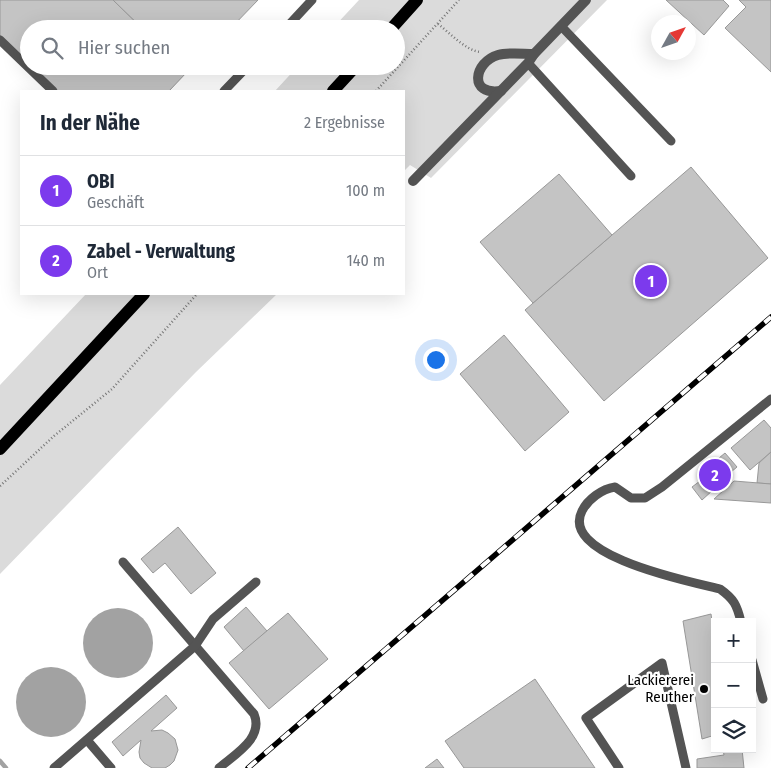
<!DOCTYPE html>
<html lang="de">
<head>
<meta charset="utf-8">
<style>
  :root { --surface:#fff; --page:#f2f2f3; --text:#1f2937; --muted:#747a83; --line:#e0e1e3; --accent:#7c3aed }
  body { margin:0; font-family:"Fira Sans Condensed",sans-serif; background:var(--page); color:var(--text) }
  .controls { position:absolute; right:15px; bottom:15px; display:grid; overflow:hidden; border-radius:0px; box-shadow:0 5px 20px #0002 }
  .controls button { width:45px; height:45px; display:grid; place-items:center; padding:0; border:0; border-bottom:1px solid var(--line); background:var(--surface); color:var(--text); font:25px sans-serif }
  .compass { position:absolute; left:651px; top:15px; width:45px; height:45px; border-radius:50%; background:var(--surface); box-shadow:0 5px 20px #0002; rotate:50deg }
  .you { position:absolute; left:435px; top:359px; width:18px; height:18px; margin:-12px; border:4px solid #fff; border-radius:50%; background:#1a73e8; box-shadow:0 0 0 8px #1a73e833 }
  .badge { display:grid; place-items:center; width:32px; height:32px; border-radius:50%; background:var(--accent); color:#fff; font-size:16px; font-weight:700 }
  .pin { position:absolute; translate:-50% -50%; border:2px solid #fff; box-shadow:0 1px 5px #0006 }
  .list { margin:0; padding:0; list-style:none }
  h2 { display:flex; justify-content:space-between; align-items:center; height:65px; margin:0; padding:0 20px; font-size:21px }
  h2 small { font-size:16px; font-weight:400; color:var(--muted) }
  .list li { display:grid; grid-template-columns:32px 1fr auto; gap:15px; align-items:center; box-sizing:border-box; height:70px; padding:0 20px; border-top:1px solid var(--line) }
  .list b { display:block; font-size:19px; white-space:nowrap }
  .list p { margin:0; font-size:16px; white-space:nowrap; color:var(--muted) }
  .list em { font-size:16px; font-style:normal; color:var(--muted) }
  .icon { flex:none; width:28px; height:28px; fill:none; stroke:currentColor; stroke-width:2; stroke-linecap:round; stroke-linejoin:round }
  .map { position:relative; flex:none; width:771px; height:768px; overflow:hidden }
  .search { position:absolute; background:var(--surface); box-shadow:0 5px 20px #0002; left:20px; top:20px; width:385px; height:55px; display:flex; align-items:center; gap:12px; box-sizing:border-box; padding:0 18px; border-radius:28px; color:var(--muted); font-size:19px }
  .panel { position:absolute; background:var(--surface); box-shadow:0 5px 20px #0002; left:20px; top:90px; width:385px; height:205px; border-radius:0px }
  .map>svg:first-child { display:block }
  .green { fill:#dbdbdb }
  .water { fill:#a2a2a2 }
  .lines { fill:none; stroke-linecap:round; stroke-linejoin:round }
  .stream { stroke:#a2a2a2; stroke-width:4.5 }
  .building { fill:#c4c4c4; stroke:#989898 }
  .primary-casing { stroke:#dbdbdb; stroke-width:14 }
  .path { stroke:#767676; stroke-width:2.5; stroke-dasharray:1 2.5; stroke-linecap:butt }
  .service { stroke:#545454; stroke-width:9 }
  .minor { stroke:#545454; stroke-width:10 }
  .primary { stroke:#000; stroke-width:12 }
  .rail-casing { stroke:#000; stroke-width:5.5 }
  .rail { stroke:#fff; stroke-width:4; stroke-dasharray:11; stroke-linecap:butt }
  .poi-dot { fill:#000; stroke:#fff; stroke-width:2 }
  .labels { text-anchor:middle; stroke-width:4.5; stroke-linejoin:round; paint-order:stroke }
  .poi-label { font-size:15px; fill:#000; stroke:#fff; text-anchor:end }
</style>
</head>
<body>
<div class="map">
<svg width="771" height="768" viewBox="0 0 771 768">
  <rect width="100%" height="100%" fill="#fff"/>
  <g class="green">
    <path d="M359,0H607L431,178L410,165L404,171V91H275L298,66H396V29H332Z"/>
    <path d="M86,294H277L196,372L0,574V385Z"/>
  </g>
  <g class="water">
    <circle cx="118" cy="643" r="35"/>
    <circle cx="51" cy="702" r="35"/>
  </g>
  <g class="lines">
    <path class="stream" d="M0,761L6,768"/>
  </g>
  <g class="building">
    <path d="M0,0H113L143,29H29V64L0,35Z"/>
    <path d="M113,0H258L230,29H143Z"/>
    <path d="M666,0H723L729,6L704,35Z"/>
    <path d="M739,0H771V72L725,28L746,7Z"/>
    <path d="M31,66H181L187,72L169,91H57Z"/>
    <path d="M181,66H193L187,72Z"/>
    <path d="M691,167L768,258L604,401L525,310Z"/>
    <path d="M559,174L612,235L533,303L480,242Z"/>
    <path d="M504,335L569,412L525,451L460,374Z"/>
    <path d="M764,420L771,428V452L750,470L731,448Z"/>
    <path d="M771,452V484L757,483L759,463Z"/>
    <path d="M725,453L737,467L713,487V490L702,500L692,487L704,478L701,473Z"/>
    <path d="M734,481L771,484V503L714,499Z"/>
    <path d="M178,527L216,573L191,594L165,563L153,573L141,559Z"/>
    <path d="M246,607L267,631L244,651L224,627Z"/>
    <path d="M288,613L328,659L269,709L229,663Z"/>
    <path d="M711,614L715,642V735L702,739L683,621Z"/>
    <path d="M535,679L595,768H464L445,741Z"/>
    <path d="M166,695L177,708L151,731L162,730L168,733L175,739L178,750L174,761L170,765L165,768H152L144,763L140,758L139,752L141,740L123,756L112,742Z"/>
    <path d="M723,749H742L744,768H697V759L724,755Z"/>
    <path d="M437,759L444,768H425Z"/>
  </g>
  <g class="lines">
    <defs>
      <g id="primary">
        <path d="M391,29L417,0"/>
        <path d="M333,91L356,66"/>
        <path d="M0,449L144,294"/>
      </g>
    </defs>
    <use href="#primary" class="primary-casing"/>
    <g class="path">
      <path d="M438,24C450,33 465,50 480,52"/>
      <path d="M376,91L459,0"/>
      <path d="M0,486L54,436L112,389L197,294"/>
    </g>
    <g class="service">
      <path d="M561,26L671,141"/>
      <path d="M285,29L312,0"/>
      <path d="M0,40L53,91"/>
      <path d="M528,63L631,176"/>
      <path d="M224,91L248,66"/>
      <path d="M123,562L254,714C264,738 235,754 219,768"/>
      <path d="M741,622C737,605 734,599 720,589C692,582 559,556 582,511C588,499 602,489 615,487L631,498H645L662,487L771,399"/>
      <path d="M752,660L763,699"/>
      <path d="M87,740L111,768"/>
      <path d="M54,768L195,646L213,619L256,582"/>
      <path d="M619,768L586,718L662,663L686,768"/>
    </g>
    <g class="minor">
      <path d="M501,91C468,96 474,62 498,55C509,52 523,54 534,54"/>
      <path d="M413,181L528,63L534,54L586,0"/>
    </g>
    <use href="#primary" class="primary"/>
    <defs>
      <path id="rail" d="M248,768L771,317"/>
    </defs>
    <use href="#rail" class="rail-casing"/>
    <use href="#rail" class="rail"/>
  </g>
  <circle class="poi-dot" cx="704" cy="689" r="5"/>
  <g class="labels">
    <g class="poi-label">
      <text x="694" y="685">Lackiererei<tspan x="694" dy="17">Reuther</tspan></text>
    </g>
  </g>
</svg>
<div class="controls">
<button>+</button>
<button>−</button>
<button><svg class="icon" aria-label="layers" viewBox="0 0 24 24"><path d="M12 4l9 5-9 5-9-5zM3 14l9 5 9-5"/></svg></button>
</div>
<svg class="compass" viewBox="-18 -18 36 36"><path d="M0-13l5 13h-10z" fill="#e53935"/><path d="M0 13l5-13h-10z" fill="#747a83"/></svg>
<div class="you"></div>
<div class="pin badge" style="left:651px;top:281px">1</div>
<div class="pin badge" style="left:715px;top:475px">2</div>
<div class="search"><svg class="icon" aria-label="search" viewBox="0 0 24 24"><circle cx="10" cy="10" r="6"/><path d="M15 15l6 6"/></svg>Hier suchen</div>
<section class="panel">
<h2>In der Nähe<small>2 Ergebnisse</small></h2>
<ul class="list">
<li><span class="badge">1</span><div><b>OBI</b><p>Geschäft</p></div><em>100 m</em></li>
<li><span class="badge">2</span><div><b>Zabel - Verwaltung</b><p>Ort</p></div><em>140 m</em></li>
</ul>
</section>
</div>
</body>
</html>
